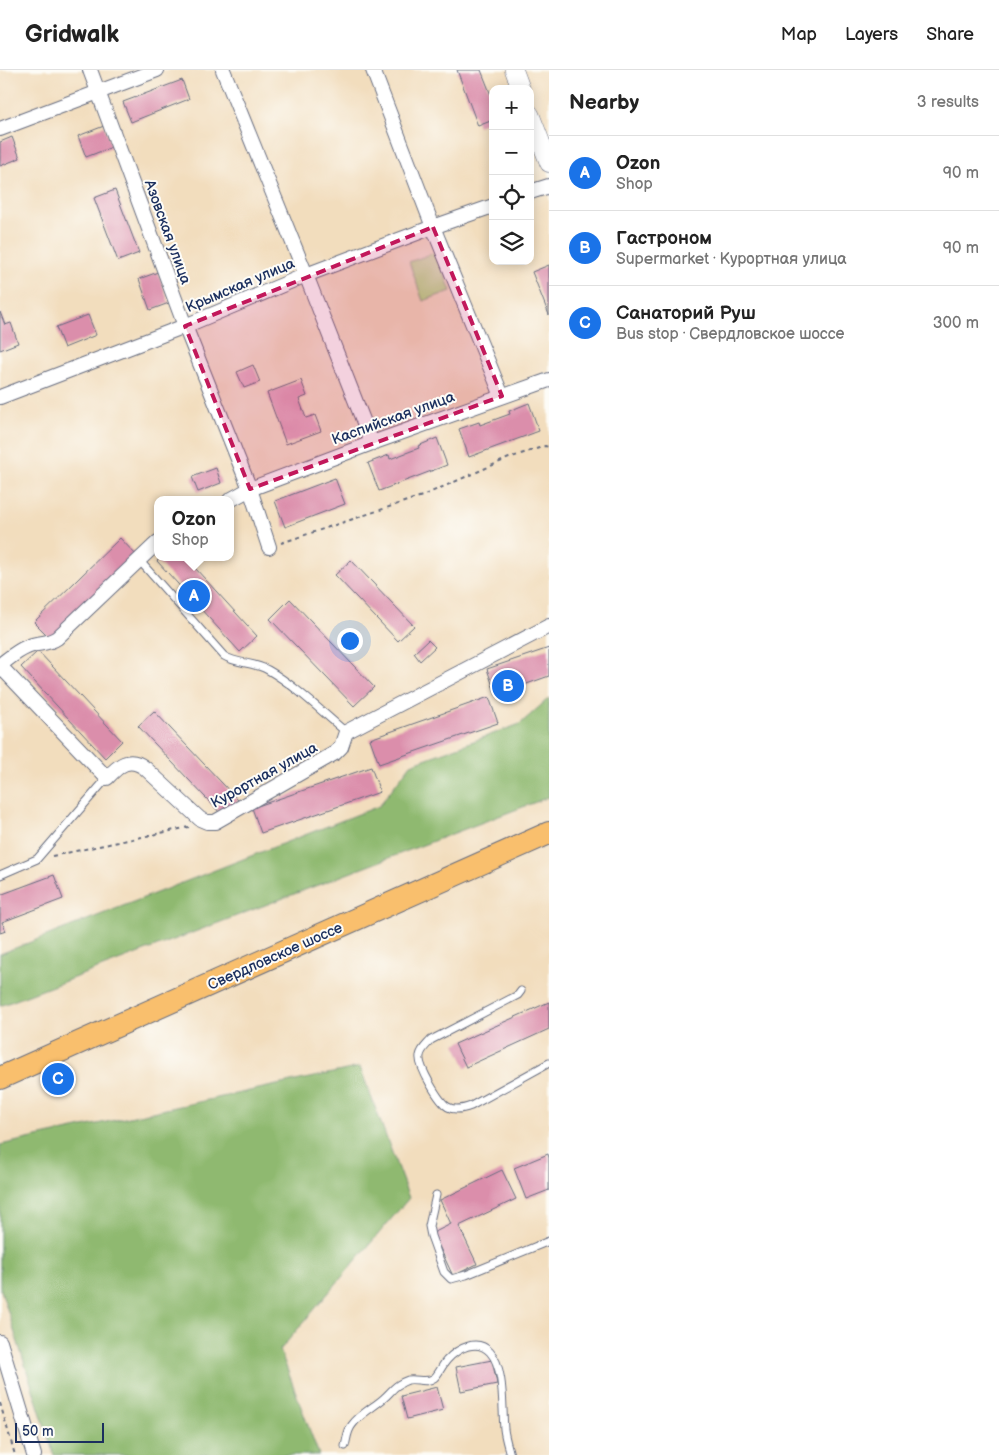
<!DOCTYPE html>
<html lang="en">
<head>
<meta charset="utf-8">
<style>
  :root { --surface:#fff; --page:#f2f2f2; --text:#222; --muted:#767676; --line:#e0e0e0; --accent:#1a73e8 }
  body { margin:0; font-family:"Balsamiq Sans",sans-serif; background:var(--page); color:var(--text) }
  .controls { position:absolute; right:15px; top:15px; display:grid; overflow:hidden; border-radius:10px; box-shadow:0 2px 12px #0003 }
  .controls button { width:45px; height:45px; display:grid; place-items:center; padding:0; border:0; border-bottom:1px solid var(--line); background:var(--surface); color:var(--text); font:25px sans-serif }
  .scale { position:absolute; left:15px; bottom:12px; width:89px; box-sizing:border-box; padding-left:5px; border:2px solid #1b2f5e; border-top:0; font-size:14px; line-height:18px; white-space:nowrap; color:#1b2f5e; -webkit-text-stroke:4px #fdfcf7; paint-order:stroke }
  .you { position:absolute; left:349px; top:570px; width:18px; height:18px; margin:-12px; border:4px solid #fff; border-radius:50%; background:#1a73e8; box-shadow:0 0 0 8px #1a73e833 }
  .badge { display:grid; place-items:center; width:32px; height:32px; border-radius:50%; background:var(--accent); color:#fff; font-size:16px; font-weight:700 }
  .pin { position:absolute; translate:-50% -50%; border:2px solid #fff; box-shadow:0 1px 5px #0006 }
  .popup { position:absolute; left:154px; top:426px; width:80px; height:65px; box-sizing:border-box; display:grid; place-content:center; border-radius:10px; background:var(--surface); filter:drop-shadow(0 1px 4px #0005); font-size:16px; white-space:nowrap; color:var(--muted) }
  .popup b { font-size:19px; color:var(--text) }
  .popup::after { content:''; position:absolute; left:50%; top:100%; margin-left:-10px; border:10px solid transparent; border-top-color:var(--surface) }
  .list { margin:0; padding:0; list-style:none }
  h2 { display:flex; justify-content:space-between; align-items:center; height:65px; margin:0; padding:0 20px; font-size:21px }
  h2 small { font-size:16px; font-weight:400; color:var(--muted) }
  .list li { display:grid; grid-template-columns:32px 1fr auto; gap:15px; align-items:center; box-sizing:border-box; height:75px; padding:0 20px; border-top:1px solid var(--line) }
  .list b { display:block; font-size:19px; white-space:nowrap }
  .list p { margin:0; font-size:16px; white-space:nowrap; color:var(--muted) }
  .list em { font-size:16px; font-style:normal; color:var(--muted) }
  .icon { flex:none; width:28px; height:28px; fill:none; stroke:currentColor; stroke-width:2; stroke-linecap:round; stroke-linejoin:round }
  .map { position:relative; flex:none; width:549px; height:1385px; overflow:hidden }
  header { display:flex; align-items:center; gap:30px; box-sizing:border-box; height:70px; padding:0 25px; background:var(--surface); border-bottom:1px solid var(--line) }
  header strong { font-size:24px }
  nav { display:flex; gap:28px; margin-inline-start:auto; font-size:18px }
  main { display:flex }
  aside { flex:1; background:var(--surface) }
  .map>svg:first-child { display:block }
  .green { fill:#b4d982; stroke:#688470 }
  .forest { fill:#8fb970; stroke:#557467 }
  .building { fill:#db8eab }
  .lines { fill:none; stroke-linecap:round; stroke-linejoin:round }
  .service-casing { stroke:#666c7f; stroke-width:9 }
  .minor-casing { stroke:#666c7f; stroke-width:16 }
  .tertiary-casing { stroke:#666c7f; stroke-width:19 }
  .primary-casing { stroke:#666c7f; stroke-width:24 }
  .path { stroke:#666c7f; stroke-width:2; stroke-dasharray:4 4; stroke-linecap:butt }
  .service { stroke:#fff; stroke-width:7 }
  .minor { stroke:#fff; stroke-width:14 }
  .tertiary { stroke:#fff; stroke-width:18 }
  .primary { stroke:#f9bf6d; stroke-width:22 }
  .marked { fill:#c2185b; fill-opacity:0.2; stroke:#c2185b; stroke-width:4; stroke-dasharray:10 6; stroke-linejoin:round }
  .labels { text-anchor:middle; stroke-width:4; stroke-linejoin:round; paint-order:stroke }
  .street-label { font-size:15px; fill:#1b2f5e; stroke:#fdfcf7 }
</style>
</head>
<body>
<header>
<strong>Gridwalk</strong>
<nav><a>Map</a><a>Layers</a><a>Share</a></nav>
</header>
<main>
<div class="map">
<svg width="549" height="1385" viewBox="0 0 549 1385">
  <rect width="100%" height="100%" fill="#fdfcf7"/>
  <filter id="ink" filterUnits="userSpaceOnUse"><feTurbulence type="fractalNoise" baseFrequency=".02" numOctaves="2"/><feDisplacementMap in="SourceGraphic" scale="10" xChannelSelector="R" yChannelSelector="G"/><feConvolveMatrix kernelMatrix="1 2 1 2 8 2 1 2 1" color-interpolation-filters="sRGB"/></filter>
  <filter id="wash" filterUnits="userSpaceOnUse"><feTurbulence type="fractalNoise" baseFrequency=".0096" numOctaves="4" result="noise"/><feDisplacementMap in="SourceGraphic" scale="20" xChannelSelector="R" yChannelSelector="G"/><feGaussianBlur stdDeviation="1.12" result="paint"/><feColorMatrix in="noise" values="0 0 0 0 0 0 0 0 0 0 0 0 0 0 0 0 0 1.4 0 .05"/><feComposite in="paint" operator="in"/></filter>
  <g filter="url(#wash)">
    <rect width="100%" height="100%" fill="#f2ddbd"/>
    <path class="green" d="M436,182L451,221L423,231L409,192Z"/>
    <g class="forest">
      <path d="M549,628V727L0,936V884L379,736L411,694L520,654Z"/>
      <path d="M360,997L409,1128L280,1280L319,1385H54L0,1217V1075Z"/>
    </g>
    <g id="blocks">
      <g class="building">
        <path d="M457,0H481L493,30V50L478,56Z"/>
        <path d="M182,10L189,29L131,52L123,32Z"/>
        <path d="M104,56L112,77L86,87L78,66Z"/>
        <path d="M12,67L20,88L0,96V72Z"/>
        <path d="M115,120L139,183L118,191L94,128Z"/>
        <path d="M549,195V245L532,202Z"/>
        <path d="M158,202L169,233L150,240L139,209Z"/>
        <path d="M0,242L5,255L11,253L18,273L0,280Z"/>
        <path d="M88,245L96,265L64,278L56,257Z"/>
        <path d="M253,295L260,312L244,318L237,302Z"/>
        <path d="M301,310L307,326L299,329L306,348L315,345L321,361L286,374L267,323Z"/>
        <path d="M529,333L539,361L469,387L459,359L479,352L480,355L510,344L509,341Z"/>
        <path d="M437,368L447,395L379,421L368,393L389,385L390,389L419,378L418,376Z"/>
        <path d="M216,398L221,413L198,422L192,407Z"/>
        <path d="M335,408L345,434L285,457L275,431Z"/>
        <path d="M120,468L137,486L51,569L34,552Z"/>
        <path d="M161,487H185L257,566L240,582L157,491Z"/>
        <path d="M351,490L414,556L398,571L335,505Z"/>
        <path d="M290,529L374,617L354,636L270,549Z"/>
        <path d="M428,570L435,577L420,591L414,583Z"/>
        <path d="M549,578V606L496,625L487,599Z"/>
        <path d="M38,581L122,671L105,688L21,597Z"/>
        <path d="M489,627L498,653L379,694L370,669Z"/>
        <path d="M154,641L238,730L222,745L138,656Z"/>
        <path d="M371,697L380,722L261,763L252,738Z"/>
        <path d="M54,805L63,829L2,852L6,861L0,863V825Z"/>
        <path d="M549,932V959L466,997L455,974Z"/>
        <path d="M548,1084L549,1088V1120L526,1129L514,1098Z"/>
        <path d="M502,1100L516,1129L459,1156L477,1194L453,1206L433,1163L451,1154L440,1130Z"/>
        <path d="M492,1290L497,1314L461,1321L456,1297Z"/>
        <path d="M437,1317L443,1340L407,1349L401,1326Z"/>
      </g>
    </g>
  </g>
  <g filter="url(#ink)">
    <use href="#blocks" fill-opacity="0" stroke="#666c7f" stroke-width="1"/>
    <g class="lines">
      <defs>
        <g id="service">
          <path d="M139,490L224,586C237,594 254,592 268,600C296,616 321,641 346,662"/>
          <path d="M0,805L37,789L107,708"/>
          <path d="M521,921L518,925L431,970C427,975 421,979 420,986C418,996 439,1032 448,1037C455,1041 463,1039 471,1036L549,993"/>
          <path d="M436,1125L429,1156L431,1166L444,1202L451,1209L466,1205L549,1171"/>
          <path d="M345,1376C347,1369 347,1361 352,1355C360,1344 374,1337 384,1328C389,1324 393,1318 398,1315C401,1313 405,1311 408,1310C416,1308 426,1314 434,1308C439,1304 442,1295 447,1290C458,1278 477,1268 490,1282C505,1298 502,1338 504,1359C505,1368 508,1377 510,1385"/>
        </g>
        <g id="minor">
          <path d="M90,0L185,256L250,419L269,477"/>
          <path d="M223,0L306,205L372,373"/>
          <path d="M373,0L433,157L502,326"/>
          <path d="M0,59L157,0"/>
          <path d="M530,122L549,116"/>
          <path d="M0,327L185,256L306,205L433,157L493,136"/>
          <path d="M230,430L250,419L372,373L549,310"/>
          <path d="M0,595C8,589 17,581 27,577C37,572 47,575 57,568L158,472"/>
          <path d="M0,596L107,708C119,695 129,686 145,698L200,749L207,752H215L335,683L341,677L346,662L549,556"/>
          <path d="M0,1272L34,1385"/>
        </g>
        <g id="tertiary">
          <path d="M514,0L521,19"/>
          <path d="M530,44L549,93"/>
        </g>
        <path id="primary" d="M0,1008L549,763"/>
      </defs>
      <use href="#service" class="service-casing"/>
      <use href="#minor" class="minor-casing"/>
      <use href="#tertiary" class="tertiary-casing"/>
      <use href="#primary" class="primary-casing"/>
      <g class="path">
        <path d="M281,473L422,426L509,388L545,376L549,377"/>
        <path d="M52,786L189,757"/>
        <path d="M0,1333L15,1385"/>
      </g>
      <use href="#service" class="service"/>
      <use href="#minor" class="minor"/>
      <use href="#tertiary" class="tertiary"/>
      <use href="#primary" class="primary"/>
    </g>
  </g>
  <path class="marked" d="M433,157L502,326L250,419L185,256Z"/>
  <g class="labels">
    <g class="street-label">
      <text transform="translate(168 162) rotate(70)" y="5">Азовская улица</text>
      <text transform="translate(240 215) rotate(-23)" y="5">Крымская улица</text>
      <text transform="translate(393 348) rotate(-20)" y="5">Каспийская улица</text>
      <text transform="translate(264 705) rotate(-29)" y="5">Курортная улица</text>
      <text transform="translate(275 886) rotate(-24)" y="5">Свердловское шоссе</text>
    </g>
  </g>
</svg>
<div class="controls">
<button>+</button>
<button>−</button>
<button><svg class="icon" aria-label="locate" viewBox="0 0 24 24"><circle cx="12" cy="12" r="6"/><path d="M12 2v4M12 18v4M2 12h4M18 12h4"/></svg></button>
<button><svg class="icon" aria-label="layers" viewBox="0 0 24 24"><path d="M12 4l9 5-9 5-9-5zM3 14l9 5 9-5"/></svg></button>
</div>
<div class="scale">50 m</div>
<div class="you"></div>
<div class="pin badge" style="left:194px;top:526px">A</div>
<div class="popup"><b>Ozon</b>Shop</div>
<div class="pin badge" style="left:508px;top:616px">B</div>
<div class="pin badge" style="left:58px;top:1009px">C</div>
</div>
<aside>
<h2>Nearby<small>3 results</small></h2>
<ul class="list">
<li><span class="badge">A</span><div><b>Ozon</b><p>Shop</p></div><em>90 m</em></li>
<li><span class="badge">B</span><div><b>Гастроном</b><p>Supermarket · Курортная улица</p></div><em>90 m</em></li>
<li><span class="badge">C</span><div><b>Санаторий Руш</b><p>Bus stop · Свердловское шоссе</p></div><em>300 m</em></li>
</ul>
</aside>
</main>
</body>
</html>
